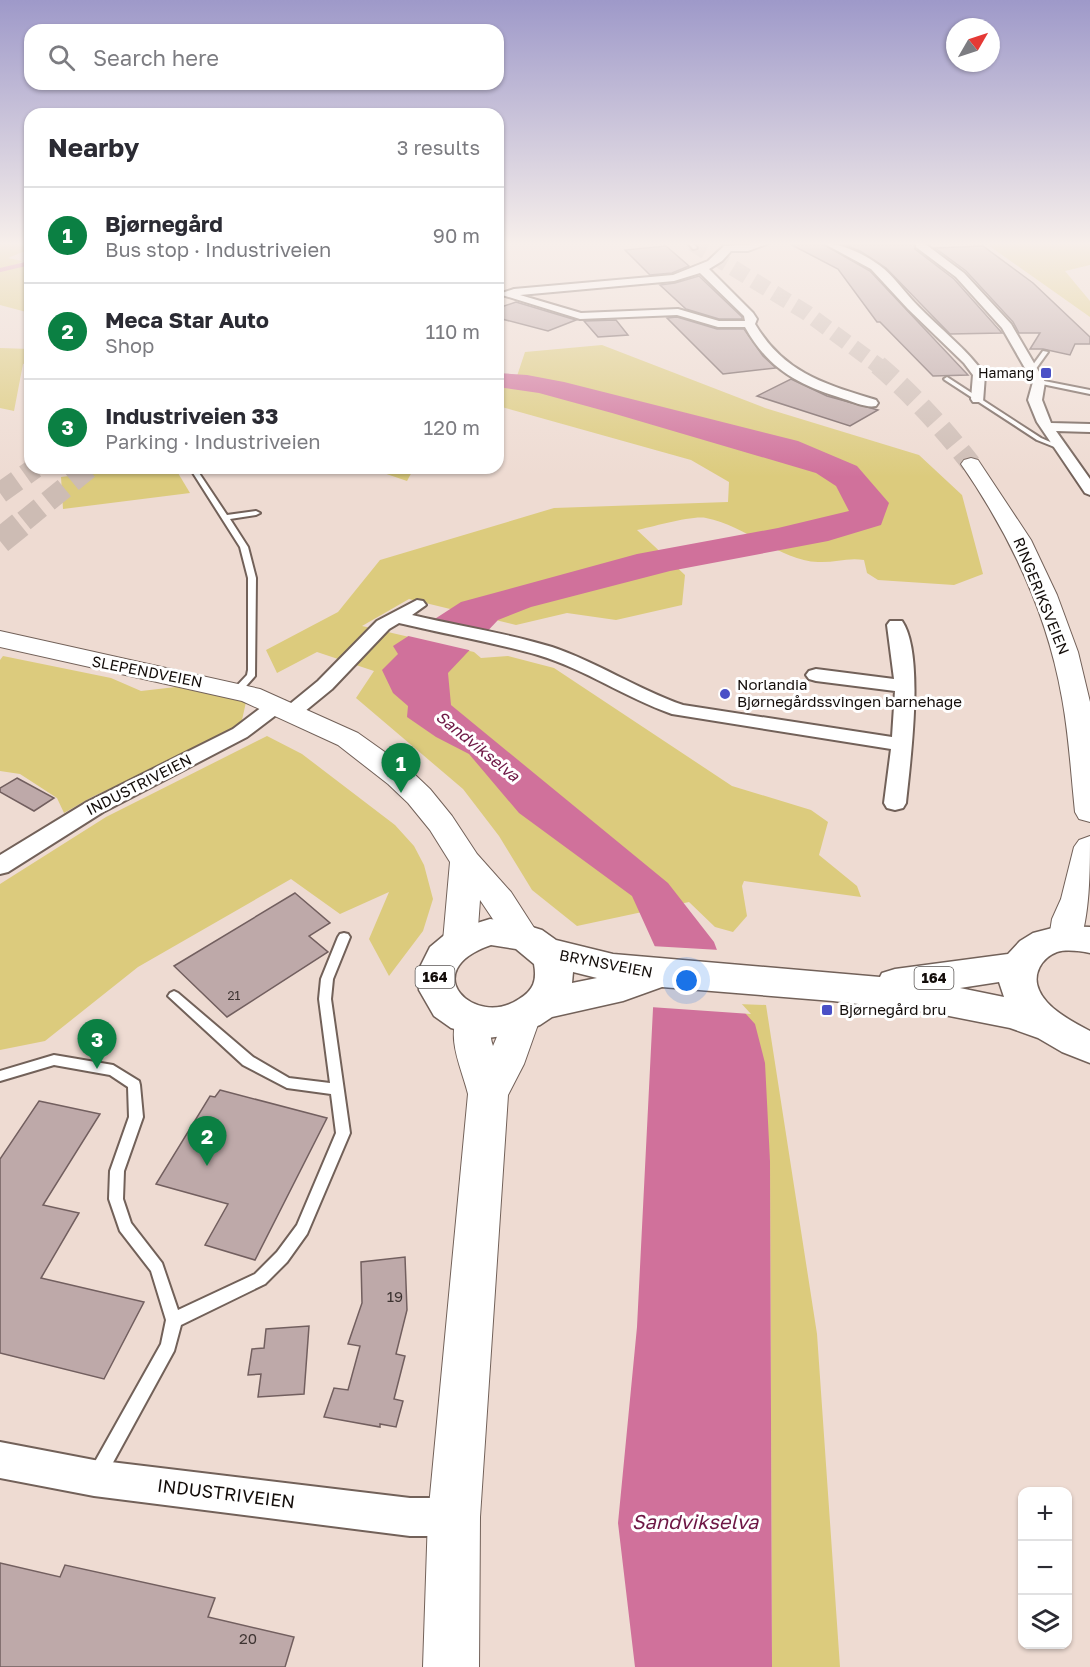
<!DOCTYPE html>
<html lang="en">
<head>
<meta charset="utf-8">
<style>
  :root { --surface:#fff; --page:#f7f7f7; --text:#2b2b33; --muted:#7c7c81; --line:#e1e1e2; --accent:#0b8043 }
  body { margin:0; font-family:"Golos Text",sans-serif; background:var(--page); color:var(--text) }
  .controls { position:absolute; right:18px; bottom:18px; display:grid; overflow:hidden; border-radius:12px; box-shadow:0 2px 4px #0004 }
  .controls button { width:54px; height:54px; display:grid; place-items:center; padding:0; border:0; border-bottom:2px solid var(--line); background:var(--surface); color:var(--text); font:30px sans-serif }
  .compass { position:absolute; left:946px; top:18px; width:54px; height:54px; border-radius:50%; background:var(--surface); box-shadow:0 2px 4px #0004; rotate:51deg }
  .you { position:absolute; left:687px; top:981px; width:21px; height:21px; margin:-15px; border:4px solid #fff; border-radius:50%; background:#1a73e8; box-shadow:0 0 0 9px #1a73e833 }
  .badge { display:grid; place-items:center; width:39px; height:39px; border-radius:50%; background:var(--accent); color:#fff; font-size:20px; font-weight:700 }
  .pin { position:absolute; translate:-50% -50px; filter:drop-shadow(0 2px 3px #0008) }
  .pin::after { content:''; position:absolute; top:32px; width:21px; height:18px; background:inherit; clip-path:polygon(0 0,100% 0,50% 100%) }
  .list { margin:0; padding:0; list-style:none }
  h2 { display:flex; justify-content:space-between; align-items:center; height:78px; margin:0; padding:0 24px; font-size:26px }
  h2 small { font-size:20px; font-weight:400; color:var(--muted) }
  .list li { display:grid; grid-template-columns:39px 1fr auto; gap:18px; align-items:center; box-sizing:border-box; height:96px; padding:0 24px; border-top:2px solid var(--line) }
  .list b { display:block; font-size:22px; white-space:nowrap }
  .list p { margin:0; font-size:20px; white-space:nowrap; color:var(--muted) }
  .list em { font-size:20px; font-style:normal; color:var(--muted) }
  .icon { flex:none; width:33px; height:33px; fill:none; stroke:currentColor; stroke-width:2; stroke-linecap:round; stroke-linejoin:round }
  .map { position:relative; flex:none; width:1090px; height:1667px; overflow:hidden }
  .search { position:absolute; background:var(--surface); box-shadow:0 2px 4px #0004; left:24px; top:24px; width:480px; height:66px; display:flex; align-items:center; gap:15px; box-sizing:border-box; padding:0 21px; border-radius:18px; color:var(--muted); font-size:22px }
  .panel { position:absolute; background:var(--surface); box-shadow:0 2px 4px #0004; left:24px; top:108px; width:480px; height:366px; border-radius:18px }
  .map>svg:first-child { display:block }
  .green { fill:#dccb7d }
  .water { fill:#d0719b }
  .pier { fill:#eedbd2 }
  .lines { fill:none; stroke-linecap:round; stroke-linejoin:round }
  .stream { stroke:#d0719b; stroke-width:4 }
  .building { fill:#bea9a9; stroke:#725f5f; stroke-width:1.5 }
  .secondary-tunnel-far1 { stroke:#cdbcb4; stroke-width:16; stroke-dasharray:16 8; stroke-linecap:butt }
  .secondary-tunnel { stroke:#cdbcb4; stroke-width:20; stroke-dasharray:20 10; stroke-linecap:butt }
  .motorway-tunnel-far1 { stroke:#cdbcb4; stroke-width:21; stroke-dasharray:21 10; stroke-linecap:butt }
  .motorway-tunnel { stroke:#cdbcb4; stroke-width:26; stroke-dasharray:26 13; stroke-linecap:butt }
  .service-casing { stroke:#726159; stroke-width:4 }
  .minor-casing { stroke:#726159; stroke-width:4 }
  .secondary-casing { stroke:#726159; stroke-width:2 }
  .primary-casing { stroke:#726159; stroke-width:3 }
  .service { fill:#fff; fill-rule:evenodd }
  .minor { fill:#fff; fill-rule:evenodd }
  .secondary { fill:#fff; fill-rule:evenodd }
  .primary { fill:#fff; fill-rule:evenodd }
  .poi-dot { fill:#4a50c6; stroke:#fff; stroke-width:2 }
  .labels { text-anchor:middle; stroke-width:6; stroke-linejoin:round; paint-order:stroke }
  .number-label { font-size:12px; fill:#3e3432 }
  .far-poi-label { font-size:14px; fill:#130d0a; stroke:#fff; text-anchor:end }
  .shield { fill:#fff; stroke:#5a5654; stroke-width:1.5 }
  .shield-label { font-size:14px; font-weight:bold; fill:#130d0a }
  .street-label { font-size:15px; fill:#130d0a; stroke:#fff }
  .poi-label { font-size:15px; fill:#130d0a; stroke:#fff; text-anchor:start }
  .near-number-label { font-size:15px; fill:#3e3432 }
  .water-label { font-size:16px; font-style:italic; fill:#6e1745; stroke:#fff }
  .near-street-label { font-size:18px; fill:#130d0a; stroke:#fff }
  .near-water-label { font-size:20px; font-style:italic; fill:#6e1745; stroke:#fff }
</style>
</head>
<body>
<div class="map">
<svg width="1090" height="1667" viewBox="0 0 1090 1667">
  <rect width="100%" height="100%" fill="#eedbd2"/>
  <g class="green">
    <path d="M0,243H30V249L8,258L22,261L17,265L30,267V313L0,305Z"/>
    <path d="M985,243H1090V265L1065,271L1090,301V317Z"/>
    <path d="M602,345L765,408L919,455L962,495L983,574L954,585L878,580L867,573L864,560C848,557 834,563 818,562C780,560 744,525 706,518C693,515 652,527 637,530L685,575L682,605L616,620L567,613L516,625L409,599L362,626L474,652L481,658L508,656L554,668L732,786L811,810L828,822L819,855L857,886L861,897L744,881L742,886L747,916L733,932L715,927L689,902L577,926L532,890L499,836L463,789L356,698L374,671L317,652L277,673L266,650L338,612L380,560L554,508L728,502L729,482L691,460L498,406V387L513,388L525,352Z"/>
    <path d="M0,348L30,349V362L23,364L14,411L0,408Z"/>
    <path d="M131,468H175L190,493L63,509L61,477Z"/>
    <path d="M369,468H414L407,481Z"/>
    <path d="M3,656L111,678L141,691L176,687L246,702L242,720L228,734L92,797L64,813L57,798L20,774L0,771V660Z"/>
    <path d="M267,736L302,754L395,825L414,846L424,865L433,899L423,931L389,976L369,939L389,892L340,914L291,879L138,967L45,1041L0,1050V884L106,817Z"/>
    <path d="M737,1004L766,1005L817,1334L840,1667H772L770,1161Z"/>
  </g>
  <path class="water" d="M498,373L527,375L564,382L798,441L857,466L889,503L881,525L828,541L670,571L531,607L498,620L448,673L451,705L668,883L714,942L737,1004L755,1024L765,1063L770,1161L772,1667H635L618,1523L637,1327L656,949L632,896L519,813L469,754L436,737L407,717L408,706L393,693L382,670L398,654L393,646L461,602L637,554L778,528L849,511L836,486L816,473L612,413L539,393L498,387Z"/>
  <g class="pier">
    <path d="M428,620L490,633L473,651L404,635Z"/>
    <path d="M651,946L720,950L740,1002L751,1014L650,1007Z"/>
  </g>
  <g class="lines">
    <path class="stream" d="M0,270L30,263"/>
  </g>
  <g class="building">
    <path d="M788,243H821L870,271L968,375L933,376L880,322H877L838,269Z"/>
    <path d="M840,243H914L915,249L954,279L1002,333L950,334L886,268L860,251Z"/>
    <path d="M666,246L689,266L672,273L650,275L625,250Z"/>
    <path d="M983,246L1033,283L1090,337V344H1075L1070,355L1043,349H1030L1040,333H1019L1013,322L966,271L935,248Z"/>
    <path d="M699,276L742,317V319H719L686,309L660,285L675,283Z"/>
    <path d="M516,302L576,320L548,331L498,318V308Z"/>
    <path d="M677,317L717,329H744L763,356L776,368L723,374L667,318Z"/>
    <path d="M616,320L628,335L598,337L584,321Z"/>
    <path d="M791,379L827,396L878,410L850,426L757,396Z"/>
    <path d="M17,778L54,798L34,811L0,792V788Z"/>
    <path d="M295,893L330,923L309,936L328,952L227,1017L174,966Z"/>
    <path d="M220,1090L327,1118L255,1260L205,1245L228,1204L156,1184L210,1096L215,1097Z"/>
    <path d="M39,1101L100,1114L43,1205L79,1213L41,1278L144,1302L104,1379L0,1353V1159Z"/>
    <path d="M405,1257L407,1310L396,1354L405,1356L394,1399L403,1401L396,1427L380,1424V1427L324,1417L334,1388L348,1390L360,1346L348,1344L362,1303L361,1262Z"/>
    <path d="M309,1326L304,1394L258,1397L261,1374L248,1375L252,1349L264,1348L266,1329Z"/>
    <path d="M0,1563L60,1577L65,1565L215,1598L208,1617L294,1637L285,1667H0Z"/>
  </g>
  <g class="lines">
    <path class="secondary-tunnel-far1" d="M692,243L807,313L880,367"/>
    <path class="secondary-tunnel" d="M878,365C913,395 943,428 971,464"/>
    <g class="motorway-tunnel-far1">
      <path d="M0,493L35,468"/>
      <path d="M24,521L89,468"/>
    </g>
    <path class="motorway-tunnel" d="M0,541L26,520"/>
    <defs>
      <g id="service">
        <path d="M688,243H693L697,248L693,249Z"/>
        <path d="M1043,351L1048,352L1035,370H1031L1030,369Z"/>
        <path d="M947,377L1041,438L1062,447L1057,448L1037,440L945,380L944,379Z"/>
        <path d="M1039,380L1090,390V394L1037,383L1036,382Z"/>
        <path d="M195,468H201L199,473L227,515L256,511L260,513L256,515L230,519L248,547L256,578L255,676L239,694L236,695L231,692L247,675L248,670V578L240,547L193,473Z"/>
        <path d="M344,933L348,934L350,937L333,979L331,999L350,1133L307,1234L287,1262L265,1284L181,1325L174,1351L104,1479L98,1481L92,1479L90,1473L92,1467L161,1344L166,1320L151,1271L120,1231L109,1199L110,1171L129,1117L128,1087L110,1075L54,1065L0,1081V1071L54,1055L113,1065L139,1081L140,1085L143,1117L124,1171L123,1199L131,1223L162,1263L178,1310L255,1274L277,1252L297,1225L336,1133L331,1094L287,1088L243,1065L168,996L170,993L174,991L178,993L253,1057L289,1078L330,1083L319,999L321,979L338,937L340,934Z"/>
      </g>
      <g id="minor">
        <path d="M769,243L748,251H731L722,261L709,269L753,313L757,319L755,324C784,373 824,384 876,400L878,403L876,406C866,408 854,402 844,399C799,385 769,370 745,327H718L677,315L580,319L499,294L514,289L673,275L708,261L724,246ZM700,273L744,316L745,321H719L678,309L581,313L520,295L674,281Z"/>
        <path d="M823,243C841,243 864,254 879,265C894,276 904,292 917,305C940,329 966,348 985,375L983,402H973L971,399L973,375L964,363L908,309L871,269Z"/>
        <path d="M916,243H924L964,273L1011,324L1045,382L1042,400L1051,423L1090,424V432L1056,431L1090,479V495L1085,493L1037,422L1028,400L1033,382L1002,328L956,277L916,247Z"/>
        <path d="M417,600L423,601L426,605L412,615C458,626 507,633 552,647C597,662 637,689 683,705L892,737L895,691L816,681L809,679L806,675L809,671L816,669L894,679L887,625L890,621H902C925,654 910,763 906,803L903,808L895,810L887,808L884,803L891,749L672,714C626,698 585,669 538,655C492,642 445,634 399,623L389,629L332,689L299,716H285L282,712L284,709L247,737L103,812L8,872L0,874V855L87,802L233,729L270,701H284L287,705L285,708L318,681L377,621Z"/>
        <path d="M0,1442L94,1460L410,1498H454L467,1504L473,1517L467,1530L454,1536H410L94,1496L0,1478Z"/>
      </g>
      <g id="secondary">
        <path d="M971,458L978,460L1031,540L1057,595L1078,652L1090,702V822L1079,819L1075,812C1071,774 1069,736 1062,698C1047,612 1010,535 961,464L964,460Z"/>
        <path d="M0,631L260,689L358,733L410,770L430,789L452,816L477,854L511,892L540,937L535,946L523,949L511,946L480,900L477,941L472,950L460,954L448,950L443,941L450,862L430,830L408,803L388,784L338,745L242,701L0,647Z"/>
        <path d="M1090,836C1090,870 1090,918 1078,947L1066,950L1054,947L1049,938L1052,919L1061,899L1074,847L1079,840Z"/>
        <path d="M523,1002L536,1006L541,1016L524,1064L508,1095L480,1517L479,1667H423L428,1517L468,1094C461,1066 445,1037 460,1010L473,1006L486,1010C493,1024 488,1032 493,1046L510,1006Z"/>
      </g>
      <path id="primary" d="M490,919L519,923L542,930L556,940L613,954L880,977L882,973L895,969L1008,954L1020,941L1033,933L1060,926L1090,927V953C1080,951 1067,949 1057,952C1041,958 1032,975 1039,990C1047,1009 1073,1022 1090,1031V1063L1062,1052L1038,1038L1010,1028L934,1013L833,1001L662,987L623,1001L552,1017L540,1025L513,1035L487,1038L451,1028L434,1016L419,990L417,973L430,947L448,932ZM491,945L516,949L534,964C537,980 534,990 519,999C475,1029 415,971 491,945ZM573,972L597,978L572,983ZM999,982L1004,997L960,988Z"/>
    </defs>
    <use href="#service" class="service-casing"/>
    <use href="#minor" class="minor-casing"/>
    <use href="#secondary" class="secondary-casing"/>
    <use href="#primary" class="primary-casing"/>
    <use href="#service" class="service"/>
    <use href="#minor" class="minor"/>
    <use href="#secondary" class="secondary"/>
    <use href="#primary" class="primary"/>
  </g>
  <linearGradient id="sky" x2="0" y2="1"><stop stop-color="#9e99c9"/><stop offset="0.51" stop-color="#f7efeb"/><stop offset="1" stop-color="#f7efeb" stop-opacity="0"/></linearGradient>
  <rect width="1090" height="477" fill="url(#sky)"/>
  <g class="poi-dot">
    <rect x="1040" y="367" width="12" height="12" rx="3"/>
    <circle cx="725" cy="694" r="6"/>
    <rect x="821" y="1004" width="12" height="12" rx="3"/>
  </g>
  <g class="labels">
    <g class="number-label">
      <text x="234" y="1000">21</text>
    </g>
    <g class="far-poi-label">
      <text x="1034" y="378">Hamang</text>
    </g>
    <g class="shield">
      <rect x="415.5" y="966" width="39" height="22" rx="4.5"/>
      <rect x="914.5" y="967" width="39" height="22" rx="4.5"/>
    </g>
    <g class="shield-label">
      <text x="435" y="982">164</text>
      <text x="934" y="983">164</text>
    </g>
    <g class="street-label">
      <text transform="translate(1041 596) rotate(68)" y="5">RINGERIKSVEIEN</text>
      <text transform="translate(147 672) rotate(11)" y="5">SLEPENDVEIEN</text>
      <text transform="translate(139 785) rotate(-27)" y="5">INDUSTRIVEIEN</text>
      <text transform="translate(606 964) rotate(11)" y="5">BRYNSVEIEN</text>
    </g>
    <g class="poi-label">
      <text x="737" y="690">Norlandia<tspan x="737" dy="17">Bjørnegårdssvingen barnehage</tspan></text>
      <text x="839" y="1015">Bjørnegård bru</text>
    </g>
    <g class="near-number-label">
      <text x="395" y="1302">19</text>
      <text x="248" y="1644">20</text>
    </g>
    <g class="water-label">
      <text transform="translate(478 746) rotate(39)" y="6">Sandvikselva</text>
    </g>
    <g class="near-street-label">
      <text transform="translate(226 1494) rotate(7)" y="6">INDUSTRIVEIEN</text>
    </g>
    <g class="near-water-label">
      <text x="695" y="1529">Sandvikselva</text>
    </g>
  </g>
</svg>
<div class="controls">
<button>+</button>
<button>−</button>
<button><svg class="icon" aria-label="layers" viewBox="0 0 24 24"><path d="M12 4l9 5-9 5-9-5zM3 14l9 5 9-5"/></svg></button>
</div>
<svg class="compass" viewBox="-18 -18 36 36"><path d="M0-13l5 13h-10z" fill="#e53935"/><path d="M0 13l5-13h-10z" fill="#7c7c81"/></svg>
<div class="you"></div>
<div class="pin badge" style="left:401px;top:793px">1</div>
<div class="pin badge" style="left:207px;top:1166px">2</div>
<div class="pin badge" style="left:97px;top:1069px">3</div>
<div class="search"><svg class="icon" aria-label="search" viewBox="0 0 24 24"><circle cx="10" cy="10" r="6"/><path d="M15 15l6 6"/></svg>Search here</div>
<section class="panel">
<h2>Nearby<small>3 results</small></h2>
<ul class="list">
<li><span class="badge">1</span><div><b>Bjørnegård</b><p>Bus stop · Industriveien</p></div><em>90 m</em></li>
<li><span class="badge">2</span><div><b>Meca Star Auto</b><p>Shop</p></div><em>110 m</em></li>
<li><span class="badge">3</span><div><b>Industriveien 33</b><p>Parking · Industriveien</p></div><em>120 m</em></li>
</ul>
</section>
</div>
</body>
</html>
